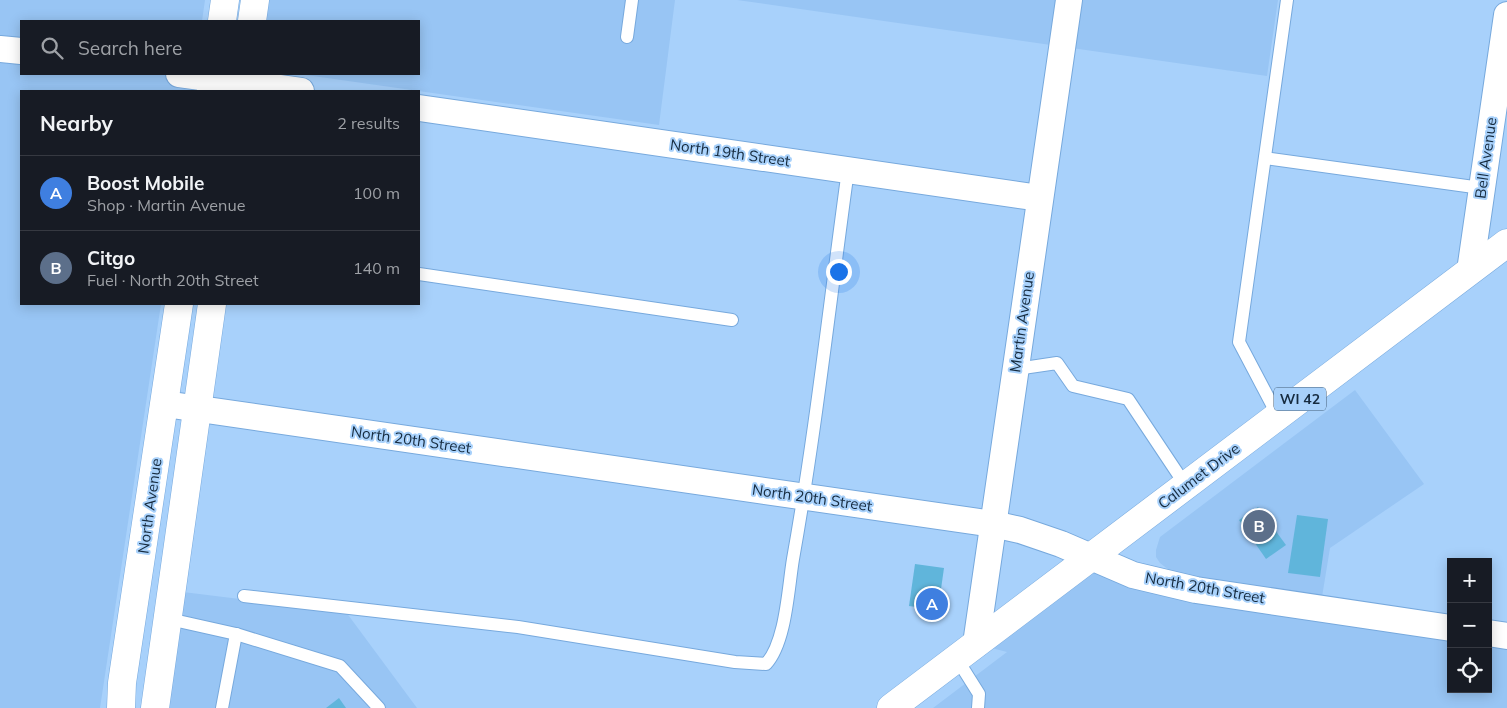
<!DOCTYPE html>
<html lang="en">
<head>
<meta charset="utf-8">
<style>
  :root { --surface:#171b24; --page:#242831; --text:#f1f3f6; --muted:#9ea1a6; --line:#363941; --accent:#2563eb }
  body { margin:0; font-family:Mulish,sans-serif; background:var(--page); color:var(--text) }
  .controls { position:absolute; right:15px; bottom:15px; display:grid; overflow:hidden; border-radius:0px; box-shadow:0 2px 12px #0003 }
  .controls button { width:45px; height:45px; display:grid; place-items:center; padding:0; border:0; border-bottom:1px solid var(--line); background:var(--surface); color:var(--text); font:25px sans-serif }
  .you { position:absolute; left:838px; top:271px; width:18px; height:18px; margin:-12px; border:4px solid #fff; border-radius:50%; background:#1a73e8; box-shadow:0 0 0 8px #1a73e833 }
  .badge { display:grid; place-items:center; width:32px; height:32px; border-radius:50%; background:var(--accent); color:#fff; font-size:16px; font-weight:700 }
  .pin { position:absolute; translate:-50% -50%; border:2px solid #fff; box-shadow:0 1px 5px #0006 }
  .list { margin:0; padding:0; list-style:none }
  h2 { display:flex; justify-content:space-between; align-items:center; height:65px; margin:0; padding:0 20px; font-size:21px }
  h2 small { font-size:16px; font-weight:400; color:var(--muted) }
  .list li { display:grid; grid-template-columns:32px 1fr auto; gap:15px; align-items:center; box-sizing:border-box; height:75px; padding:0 20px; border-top:1px solid var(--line) }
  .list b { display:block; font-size:19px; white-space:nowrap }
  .list p { margin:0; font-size:16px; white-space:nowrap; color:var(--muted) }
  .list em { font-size:16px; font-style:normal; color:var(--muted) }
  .icon { flex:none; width:28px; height:28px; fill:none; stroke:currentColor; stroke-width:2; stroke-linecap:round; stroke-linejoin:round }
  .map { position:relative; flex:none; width:1507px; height:708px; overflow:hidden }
  .search { position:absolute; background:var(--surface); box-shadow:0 2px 12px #0003; left:20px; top:20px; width:400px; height:55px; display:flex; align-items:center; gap:12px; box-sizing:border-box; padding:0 18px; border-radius:0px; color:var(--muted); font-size:19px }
  .panel { position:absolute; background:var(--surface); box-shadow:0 2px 12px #0003; left:20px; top:90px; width:400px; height:215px; border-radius:0px }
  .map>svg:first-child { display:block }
  .built { fill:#98c5f4 }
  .building { fill:#60b5db }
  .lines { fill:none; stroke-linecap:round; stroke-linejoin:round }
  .lane-casing { stroke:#77a9dd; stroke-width:14 }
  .street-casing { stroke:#77a9dd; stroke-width:28 }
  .secondary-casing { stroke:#77a9dd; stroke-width:29 }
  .primary-casing { stroke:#77a9dd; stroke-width:29 }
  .lane { stroke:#fff; stroke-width:12 }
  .street { stroke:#fff; stroke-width:26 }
  .secondary { stroke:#fff; stroke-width:28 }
  .primary { stroke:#fff; stroke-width:28 }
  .labels { text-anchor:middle; stroke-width:4; stroke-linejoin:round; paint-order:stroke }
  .shield { fill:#a8d1fb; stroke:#425d77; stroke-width:1 }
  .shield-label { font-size:14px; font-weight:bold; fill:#162b3f }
  .street-label { font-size:15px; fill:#162b3f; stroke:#a8d1fb }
</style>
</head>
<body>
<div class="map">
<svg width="1507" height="708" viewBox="0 0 1507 708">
  <rect width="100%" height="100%" fill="#a8d1fb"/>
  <g class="built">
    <path d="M0,0H205L202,21H21V74H194L192,91H21V304H161L100,708H0Z"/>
    <path d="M268,0H675L659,125L299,74H419V21H265Z"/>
    <path d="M737,0H1278L1267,76Z"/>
    <path d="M1355,390L1424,484L1330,548L1322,597L1451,620V689H1488V627L1507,630V708H933L1007,652L976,644L1093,556L1169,570L1160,563L1156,557V550L1160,537Z"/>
    <path d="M183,592L346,612L417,708H168Z"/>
  </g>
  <g class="building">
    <path d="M1258,507L1286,545L1266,559L1239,520Z"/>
    <path d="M1297,515L1328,519L1320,577L1288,573Z"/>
    <path d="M915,564L944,568L938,610L909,606Z"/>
    <path d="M339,698L346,708H326Z"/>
  </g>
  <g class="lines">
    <defs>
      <g id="lane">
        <path d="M627,37L632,0"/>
        <path d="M1265,158L1481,188"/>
        <path d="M419,274L732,320"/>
        <path d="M1016,369L1057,363L1073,386L1128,399L1186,486"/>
        <path d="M1278,416L1239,342L1287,0"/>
        <path d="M244,596L518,627L735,662L766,664C786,642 788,589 793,559C816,430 830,300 848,170"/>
        <path d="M169,619L236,634L340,666L379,708"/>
        <path d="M957,659L979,694L978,708"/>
        <path d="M222,708L236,634"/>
      </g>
      <g id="street">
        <path d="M0,49L21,51"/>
        <path d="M179,74L301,91"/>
        <path d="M419,108L1040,198"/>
        <path d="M1470,271L1507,15"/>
        <path d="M165,404L993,524L1020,530L1061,544L1133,575L1196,590L1451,628"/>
        <path d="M1488,633L1507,636"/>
        <path d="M976,644L1069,0"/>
      </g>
      <g id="secondary">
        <path d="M222,21L225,0"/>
        <path d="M252,21L255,0"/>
        <path d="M211,91L213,74"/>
        <path d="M242,91L245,74"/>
        <path d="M121,708L122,683L179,304"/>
        <path d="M155,708L212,304"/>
      </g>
      <path id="primary" d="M891,708L1507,243"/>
    </defs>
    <use href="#lane" class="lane-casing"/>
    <use href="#street" class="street-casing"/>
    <use href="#secondary" class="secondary-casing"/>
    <use href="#primary" class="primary-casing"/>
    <use href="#lane" class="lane"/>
    <use href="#street" class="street"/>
    <use href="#secondary" class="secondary"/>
    <use href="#primary" class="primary"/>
  </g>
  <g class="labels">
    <rect class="shield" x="1274" y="387.5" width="52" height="23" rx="4"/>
    <g class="shield-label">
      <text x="1300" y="404">WI 42</text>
    </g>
    <g class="street-label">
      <text transform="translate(730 153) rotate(8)" y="5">North 19th Street</text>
      <text transform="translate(1486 158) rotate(-82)" y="5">Bell Avenue</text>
      <text transform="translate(1022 322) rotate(-82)" y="5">Martin Avenue</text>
      <text transform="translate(411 440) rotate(8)" y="5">North 20th Street</text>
      <text transform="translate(1199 476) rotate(-37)" y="5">Calumet Drive</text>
      <text transform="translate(812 498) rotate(8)" y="5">North 20th Street</text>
      <text transform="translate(150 506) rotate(-82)" y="5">North Avenue</text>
      <text transform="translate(1205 588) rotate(10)" y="5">North 20th Street</text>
    </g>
  </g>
</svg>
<div class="controls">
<button>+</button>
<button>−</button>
<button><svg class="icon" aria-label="locate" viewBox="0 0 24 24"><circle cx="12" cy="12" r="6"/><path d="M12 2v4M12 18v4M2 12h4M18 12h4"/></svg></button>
</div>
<div class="you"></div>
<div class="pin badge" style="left:932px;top:604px;background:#3f7fe0">A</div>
<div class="pin badge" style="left:1259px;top:526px;background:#5c6f8a">B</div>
<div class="search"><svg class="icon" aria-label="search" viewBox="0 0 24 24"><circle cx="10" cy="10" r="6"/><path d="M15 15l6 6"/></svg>Search here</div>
<section class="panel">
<h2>Nearby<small>2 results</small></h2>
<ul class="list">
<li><span class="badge" style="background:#3f7fe0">A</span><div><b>Boost Mobile</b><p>Shop · Martin Avenue</p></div><em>100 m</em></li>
<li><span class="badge" style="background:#5c6f8a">B</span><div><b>Citgo</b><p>Fuel · North 20th Street</p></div><em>140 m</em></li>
</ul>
</section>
</div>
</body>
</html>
